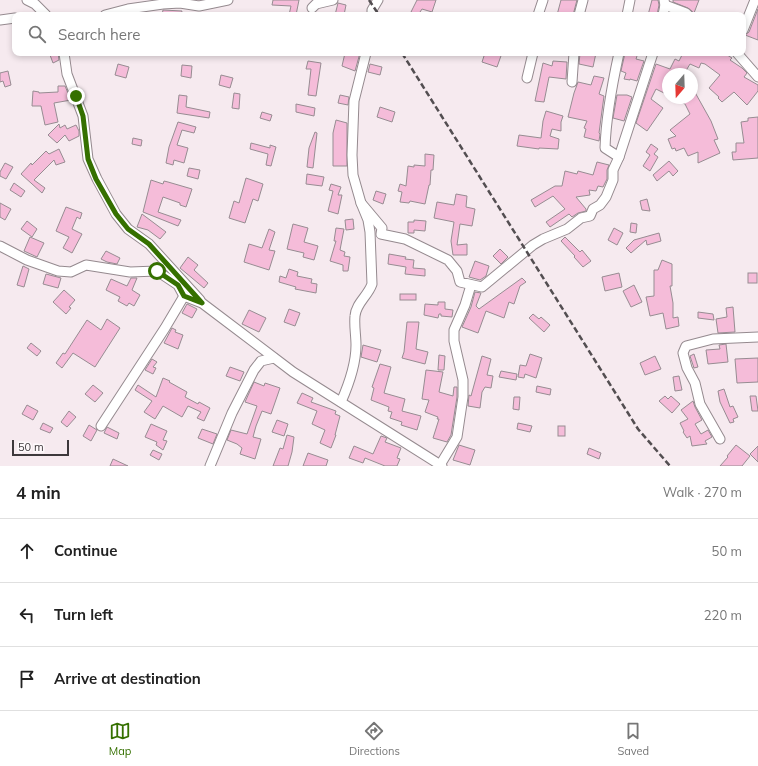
<!DOCTYPE html>
<html lang="en">
<head>
<meta charset="utf-8">
<style>
  :root { --surface:#fff; --page:#f6f6f6; --text:#222; --muted:#767676; --line:#e0e0e0; --accent:#357000 }
  body { margin:0; font-family:Mulish,sans-serif; background:var(--page); color:var(--text) }
  .compass { position:absolute; left:662px; top:68px; width:36px; height:36px; border-radius:50%; background:var(--surface); box-shadow:0 2px 6px #0003; rotate:199deg }
  .scale { position:absolute; left:12px; bottom:10px; width:57px; box-sizing:border-box; padding-left:4px; border:2px solid #3d383b; border-top:0; font-size:11px; line-height:14px; white-space:nowrap; color:#3d383b; -webkit-text-stroke:3px #fef9fb; paint-order:stroke }
  .stop { position:absolute; width:12px; height:12px; margin:-9px; border:3px solid #357000; border-radius:50%; background:#fff }
  .stop.end { background:#357000; border-color:#fff; box-shadow:0 1px 4px #0008 }
  .list { margin:0; padding:0; list-style:none }
  h2 { display:flex; justify-content:space-between; align-items:center; height:52px; margin:0; padding:0 16px; font-size:17px }
  h2 small { font-size:13px; font-weight:400; color:var(--muted) }
  .list li { display:grid; grid-template-columns:26px 1fr auto; gap:12px; align-items:center; box-sizing:border-box; height:64px; padding:0 16px; border-top:1px solid var(--line) }
  .list b { display:block; font-size:15px; white-space:nowrap }
  .list em { font-size:13px; font-style:normal; color:var(--muted) }
  .icon { flex:none; width:22px; height:22px; fill:none; stroke:currentColor; stroke-width:2; stroke-linecap:round; stroke-linejoin:round }
  .map { position:relative; flex:none; width:758px; height:466px; overflow:hidden }
  .search { position:absolute; background:var(--surface); box-shadow:0 2px 6px #0003; left:12px; right:12px; top:12px; height:44px; display:flex; align-items:center; gap:10px; box-sizing:border-box; padding:0 14px; border-radius:8px; color:var(--muted); font-size:15px }
  .sheet { height:244px; background:var(--surface) }
  nav { display:flex; justify-content:space-around; align-items:center; box-sizing:border-box; height:56px; border-top:1px solid var(--line); background:var(--surface); font-size:11px; color:var(--muted) }
  nav a { display:grid; justify-items:center; gap:2px }
  nav .on { color:var(--accent) }
  .map>svg:first-child { display:block }
  .building { fill:#f5bcd9; stroke:#978c92 }
  .lines { fill:none; stroke-linecap:round; stroke-linejoin:round }
  .minor-casing { stroke:#958a8f; stroke-width:11 }
  .minor { stroke:#fff; stroke-width:9 }
  .rail { stroke:#534e51; stroke-width:2.5; stroke-dasharray:6 3; stroke-linecap:butt }
  .route { stroke:#357000; stroke-width:5 }
</style>
</head>
<body>
<div class="map">
<svg width="758" height="466" viewBox="0 0 758 466">
  <rect width="100%" height="100%" fill="#f6eaef"/>
  <g class="building">
    <path d="M273,0H299L296,15H289L291,6L272,5Z"/>
    <path d="M417,0H436L432,12L422,9L418,15L411,12Z"/>
    <path d="M561,0H577L573,15H557Z"/>
    <path d="M652,0H658L659,5L657,15H648Z"/>
    <path d="M673,0H699L694,13L688,8L673,2Z"/>
    <path d="M338,3L346,5L344,15H335Z"/>
    <path d="M758,9V40L745,35L749,32Z"/>
    <path d="M163,10L182,11L181,15H162Z"/>
    <path d="M55,53H58L59,60L53,63L50,55Z"/>
    <path d="M345,53H360L355,71L342,66Z"/>
    <path d="M485,53H502L497,67L482,62Z"/>
    <path d="M580,53H596L593,67L579,64Z"/>
    <path d="M625,53H638L636,59L644,61L637,81L630,79V80L624,79L626,73L621,71Z"/>
    <path d="M683,53H724L732,58L730,60L742,68L747,73L744,77L758,85V91L747,105L734,92L722,102L718,98L719,97L709,88L720,75L705,64L701,63L699,68L690,64L684,74H668V95L656,89L651,99L663,108L647,131L636,123L656,64L670,69L675,59L679,61Z"/>
    <path d="M308,61L321,63L316,96L308,95L311,69H306Z"/>
    <path d="M553,61L567,62L566,79L549,77L544,102L535,101L543,63L552,66Z"/>
    <path d="M118,64L129,67L126,78L115,75Z"/>
    <path d="M370,64L382,67L380,75L368,72Z"/>
    <path d="M182,65L192,66L191,78L181,76Z"/>
    <path d="M8,71L11,85L5,87L3,81L0,82V73Z"/>
    <path d="M221,75L233,78L230,88L219,85Z"/>
    <path d="M594,76L604,78L599,94L604,96L599,133L600,134L599,141L584,137L586,129L584,128L587,121L568,117L574,93L578,82L591,85Z"/>
    <path d="M58,86H65L71,100L54,103L58,122L45,125L41,106H32L33,91L39,92V93L58,92Z"/>
    <path d="M692,87L711,121L718,139L714,140L720,153L698,163V152L688,156L684,148L676,151L675,148L672,149L668,139L676,136L670,130L690,114L685,104L674,98H692Z"/>
    <path d="M234,93L240,94L239,109L232,108Z"/>
    <path d="M179,95L187,96L186,107L210,112L209,118L177,113Z"/>
    <path d="M340,95L349,97L348,105L338,103Z"/>
    <path d="M617,95H627L632,97L624,121L613,118Z"/>
    <path d="M296,104L315,108L314,116L296,112Z"/>
    <path d="M380,107L395,112L392,122L377,117Z"/>
    <path d="M546,111L563,116L561,122V131L552,129L550,136L559,139L558,149L539,148V149L517,146L519,135L541,138L543,121Z"/>
    <path d="M262,112L272,115L270,121L260,118Z"/>
    <path d="M758,117V158L733,160L732,152H736V143H744L741,122L748,121V118Z"/>
    <path d="M336,120L347,123V166H333V133Z"/>
    <path d="M178,122L196,127L194,133L182,130L177,145L188,148L184,163L174,160L173,165L166,163L169,147Z"/>
    <path d="M59,124L60,128L65,125L67,129L76,125L79,131V136L69,141L65,135L57,143L48,135Z"/>
    <path d="M315,132L317,133L313,168L307,167L309,148Z"/>
    <path d="M133,138L142,140L141,146L132,144Z"/>
    <path d="M251,143L270,148V145L276,147L271,166L266,165L268,154L250,149Z"/>
    <path d="M651,144L658,149L654,154L658,157L650,171L643,166L650,155L646,152Z"/>
    <path d="M59,149L65,162L56,165L54,160L34,180L45,188L42,193L21,174L31,163L32,165L46,151L49,154Z"/>
    <path d="M425,154L434,155L433,170H431L430,185H429L425,204L410,201L409,203L400,202L402,192L398,191L400,184L406,186L408,166L414,167V165L425,166Z"/>
    <path d="M669,161L678,171L673,176L669,171L657,181L653,175Z"/>
    <path d="M597,162L609,165L607,170V179L603,187L598,186L596,191L589,190L590,195L576,197L586,209V211L578,213L572,217L569,214L550,227L546,222L565,209L553,196L535,207L531,200L555,186H562L565,171L577,174L578,171L593,175Z"/>
    <path d="M5,163L13,167L6,179L0,176V172Z"/>
    <path d="M189,168L200,170L198,179L187,176Z"/>
    <path d="M307,174L324,177L322,186L306,184Z"/>
    <path d="M246,178L263,184L258,201L253,199L245,223L229,218L234,201L239,203Z"/>
    <path d="M151,180L163,184L164,181L168,182L192,189L186,207L180,205V203L163,197L158,212L181,220L178,226L143,212Z"/>
    <path d="M14,183L25,191L21,197L10,190Z"/>
    <path d="M331,184L341,187L338,195H342L338,214L328,211L333,191L329,190Z"/>
    <path d="M376,191L386,194L383,204L373,200Z"/>
    <path d="M456,194L467,196L466,207L475,209L472,226L460,224L457,245L467,244V255H453L451,241L454,222L434,218L437,202L454,205Z"/>
    <path d="M647,199L650,211L642,210L640,201Z"/>
    <path d="M0,203L11,209L5,220L0,217Z"/>
    <path d="M66,207L82,213L80,219L77,217L72,229L82,234L72,253L63,248L69,237L56,231Z"/>
    <path d="M142,214L166,232L160,239L148,230L137,227Z"/>
    <path d="M353,219L354,229L346,230L345,220Z"/>
    <path d="M414,220L426,221L425,231L414,230V233H408V222H414Z"/>
    <path d="M27,221L37,229L32,237L21,229Z"/>
    <path d="M631,223L637,224L636,233L630,232Z"/>
    <path d="M293,224L308,228L304,242L318,246L314,260L303,257L304,253L287,249Z"/>
    <path d="M336,228L344,229L340,250L345,252L344,256L350,257L348,271H343V265L330,261L336,241H334Z"/>
    <path d="M614,228L623,233L617,245L608,240Z"/>
    <path d="M269,229L275,232L269,250L275,251L269,270L244,262L249,244L262,248Z"/>
    <path d="M659,233L661,241L647,245L646,240L631,253L626,248L634,240Z"/>
    <path d="M30,237L44,243L37,257L24,251Z"/>
    <path d="M565,237L580,252L582,250L591,261L583,267L574,257L575,256L561,241Z"/>
    <path d="M500,249L508,257L501,264L493,256Z"/>
    <path d="M106,251L120,258L117,264L107,262L101,259Z"/>
    <path d="M389,254L406,257L405,259L414,260L413,268L425,269V276L405,274L406,267L388,264Z"/>
    <path d="M188,257L198,265L194,270L208,283L204,288L180,268Z"/>
    <path d="M662,260L672,264V286H670L673,303V318L678,317L679,326L666,329L663,313L650,316L646,297L654,296V270H658Z"/>
    <path d="M475,261L489,266L486,276L480,280L469,277Z"/>
    <path d="M23,266L29,269L24,287L17,285Z"/>
    <path d="M289,269L298,272L297,276L312,279L311,283L317,284L316,293L295,289L296,287L279,282L280,276L286,278Z"/>
    <path d="M619,273L622,287L605,291L602,277Z"/>
    <rect x="748" y="273" width="9" height="10"/>
    <path d="M46,274L61,278L58,288L43,284Z"/>
    <path d="M131,278H137L132,290L140,295L134,306L129,303L127,306L118,301L120,297L106,290L111,279L127,286Z"/>
    <path d="M522,278L526,282L520,286L514,304L509,302L504,318L486,311L478,333L462,327L471,307L475,292L481,293L476,306L479,309Z"/>
    <path d="M634,285L642,302L631,307L623,291Z"/>
    <path d="M64,290L75,300L69,307L71,308L66,314L53,302Z"/>
    <rect x="400" y="294" width="16" height="6"/>
    <path d="M438,302H445V309L453,310L452,317L441,316V314H439L438,318L424,315L425,304L438,305Z"/>
    <path d="M187,304L197,309L192,318L182,313Z"/>
    <path d="M733,307L735,332L718,333L716,319L727,317L726,308Z"/>
    <path d="M289,309L300,313L295,326L284,322Z"/>
    <path d="M249,310L266,318L259,332L242,324Z"/>
    <path d="M698,312L713,314L714,320L698,318Z"/>
    <path d="M533,314L539,319L541,317L550,325L544,332L529,318Z"/>
    <path d="M107,319L120,328L95,367L73,353L62,368L56,363L63,353L65,354L87,320L101,330Z"/>
    <path d="M407,322H419L416,349L428,352L425,364L402,358L404,352Z"/>
    <path d="M172,328L176,330L175,332L183,335L178,349L164,343Z"/>
    <path d="M31,343L41,351L37,356L27,348Z"/>
    <path d="M726,344L728,362L708,364L706,350L720,349L719,345Z"/>
    <path d="M363,345L381,350L377,362L361,357Z"/>
    <path d="M530,354L542,358L536,378L525,374L524,378L518,377L520,365L526,366Z"/>
    <path d="M694,354L698,367L694,368L690,356Z"/>
    <path d="M439,355L445,356L444,370H438Z"/>
    <path d="M482,356L491,359L487,375L493,376L491,388L485,387L482,392L480,408L468,406L469,395L471,396Z"/>
    <path d="M655,356L661,369L645,375L640,363Z"/>
    <path d="M758,358V382L737,383L735,359Z"/>
    <path d="M152,359L157,362L153,367L156,368L153,374L145,370Z"/>
    <path d="M380,364L391,367L384,393L405,399L402,411L421,416L417,430L401,425L402,422L390,418L392,412L388,411L389,407L371,400L374,388L372,387Z"/>
    <path d="M230,367L244,372L240,381L226,376Z"/>
    <path d="M426,370L443,372L439,392L453,396L454,387H457V397L451,435L447,442L433,438L439,419H437L438,417L425,412L429,400L422,399Z"/>
    <path d="M501,371L517,374L516,380L499,377Z"/>
    <path d="M679,376L682,390L675,391L673,377Z"/>
    <path d="M163,378L170,381L169,382L187,392L185,397L198,404L199,402L210,408L204,421L197,418L201,412L188,406L182,417L163,406L155,419L144,412L152,401L135,390L138,385L156,397Z"/>
    <path d="M254,382L264,386L265,383L280,388L271,414L262,411L256,426L253,437L261,439L255,459L240,454L242,448L237,444L227,440L231,430L247,434L257,406L245,402Z"/>
    <path d="M93,385L103,393L95,402L85,394Z"/>
    <path d="M537,386L551,389L550,395L536,392Z"/>
    <path d="M724,389L730,407L733,406L738,417L733,419L734,422L730,423L720,402L718,391Z"/>
    <path d="M302,393L313,398L311,402L336,411L335,414L340,416L335,435H336L331,448L320,443L325,430L312,424L317,411L297,403Z"/>
    <path d="M665,396L668,399L671,396L680,404L672,413L659,401Z"/>
    <path d="M750,396H756L758,411H752Z"/>
    <path d="M514,397H520L519,410L513,409Z"/>
    <path d="M693,401L695,407L702,420L695,424L701,434L708,430L712,437L705,441L707,444L692,446L690,436L687,438L683,432L684,431L680,423L688,419L681,410Z"/>
    <path d="M27,405L38,411L33,420L22,414Z"/>
    <path d="M69,411L76,417L67,427L61,422Z"/>
    <path d="M277,420L288,424L284,436L272,432Z"/>
    <path d="M43,423L53,428L50,433L40,429Z"/>
    <path d="M518,423L532,426L530,432L517,429Z"/>
    <path d="M151,424L167,431L163,440L167,441L163,450L156,445L157,442L145,437Z"/>
    <path d="M89,425L97,430L91,441L83,436Z"/>
    <rect x="558" y="426" width="7" height="10"/>
    <path d="M107,427L119,433L117,439L104,433Z"/>
    <path d="M202,429L217,434L213,444L198,438Z"/>
    <path d="M287,435L294,437L292,452L288,466H273L280,448L283,449Z"/>
    <path d="M381,436L387,438L385,442L401,448L397,458L400,459L397,466H385L365,458L363,463L349,458L354,446L373,454Z"/>
    <path d="M459,445L475,450L470,465L453,460Z"/>
    <path d="M736,445L750,456L742,466H720L728,457L727,456Z"/>
    <path d="M758,446V462L750,454Z"/>
    <path d="M589,448L601,453L599,459L587,454Z"/>
    <path d="M153,450L162,454L159,460L150,455Z"/>
    <path d="M308,453L328,460L326,466H303Z"/>
    <path d="M113,459L128,466H110Z"/>
  </g>
  <g class="lines">
    <defs>
      <g id="minor">
        <path d="M27,0L35,4L46,15"/>
        <path d="M665,5L686,13L688,15"/>
        <path d="M312,8L316,4L333,0"/>
        <path d="M105,15L128,9L163,4L180,3L199,6L228,0"/>
        <path d="M372,15V10L378,0"/>
        <path d="M538,15L543,0"/>
        <path d="M579,15L583,0"/>
        <path d="M627,15L630,0"/>
        <path d="M663,15L665,5L664,0"/>
        <path d="M0,20L15,18"/>
        <path d="M743,30L755,0"/>
        <path d="M64,53L67,74L83,116L88,159L97,179L116,214L128,229L149,244L200,300"/>
        <path d="M737,53L758,77"/>
        <path d="M527,78L533,53"/>
        <path d="M572,82L574,53"/>
        <path d="M619,157L605,148C606,116 612,85 619,53"/>
        <path d="M361,203L382,228L381,234L405,239L448,260L457,271L460,282L482,287L533,245L543,239L567,229L581,218L590,216L593,209L600,205L606,197L613,180V170L619,157L653,53"/>
        <path d="M0,246L27,260L58,271L71,272L86,265L130,272L157,271L178,285L184,296L202,303L293,372L442,466"/>
        <path d="M341,402C349,384 356,365 356,345C356,335 354,326 355,316C356,303 368,296 372,284L370,232L368,220L361,203L353,175L352,155L354,101L366,53"/>
        <path d="M101,426L165,328L184,296"/>
        <path d="M720,439L700,404L695,383L687,368L683,353L686,346L713,339L758,337"/>
        <path d="M440,465L457,437L463,397V380L454,341V330L465,305L471,285"/>
        <path d="M210,466L232,413L254,370L261,361L274,358"/>
      </g>
    </defs>
    <use href="#minor" class="minor-casing"/>
    <use href="#minor" class="minor"/>
    <g class="rail">
      <path d="M369,0L379,15"/>
      <path d="M402,53L638,429L670,466"/>
    </g>
  </g>
  <g class="lines">
    <path class="route" d="M76,96L83,116L88,159L96,179L116,214L128,229L149,244L202,303L184,296L178,285L157,271"/>
  </g>
</svg>
<svg class="compass" viewBox="-18 -18 36 36"><path d="M0-13l5 13h-10z" fill="#e53935"/><path d="M0 13l5-13h-10z" fill="#767676"/></svg>
<div class="scale">50 m</div>
<div class="stop" style="left:157px;top:271px"></div>
<div class="stop end" style="left:76px;top:96px"></div>
<div class="search"><svg class="icon" aria-label="search" viewBox="0 0 24 24"><circle cx="10" cy="10" r="6"/><path d="M15 15l6 6"/></svg>Search here</div>
</div>
<section class="sheet">
<h2>4 min<small>Walk · 270 m</small></h2>
<ul class="list">
<li><svg class="icon" aria-label="ahead" viewBox="0 0 24 24"><path d="M12 20V5M6 11l6-6 6 6"/></svg><div><b>Continue</b></div><em>50 m</em></li>
<li><svg class="icon" aria-label="left" viewBox="0 0 24 24"><path d="M17 20v-9H6M10 6l-5 5 5 5"/></svg><div><b>Turn left</b></div><em>220 m</em></li>
<li><svg class="icon" aria-label="arrive" viewBox="0 0 24 24"><path d="M6 21V4h12l-3 4 3 4H6"/></svg><div><b>Arrive at destination</b></div></li>
</ul>
</section>
<nav>
<a class="on"><svg class="icon" aria-label="map" viewBox="0 0 24 24"><path d="M3 6l6-2 6 2 6-2v14l-6 2-6-2-6 2zM9 4v14M15 6v14"/></svg>Map</a>
<a><svg class="icon" aria-label="directions" viewBox="0 0 24 24"><path d="M12 3l9 9-9 9-9-9zM9 14v-3h6M13 9l2 2-2 2"/></svg>Directions</a>
<a><svg class="icon" aria-label="saved" viewBox="0 0 24 24"><path d="M7 4h10v16l-5-4-5 4z"/></svg>Saved</a>
</nav>
</body>
</html>
